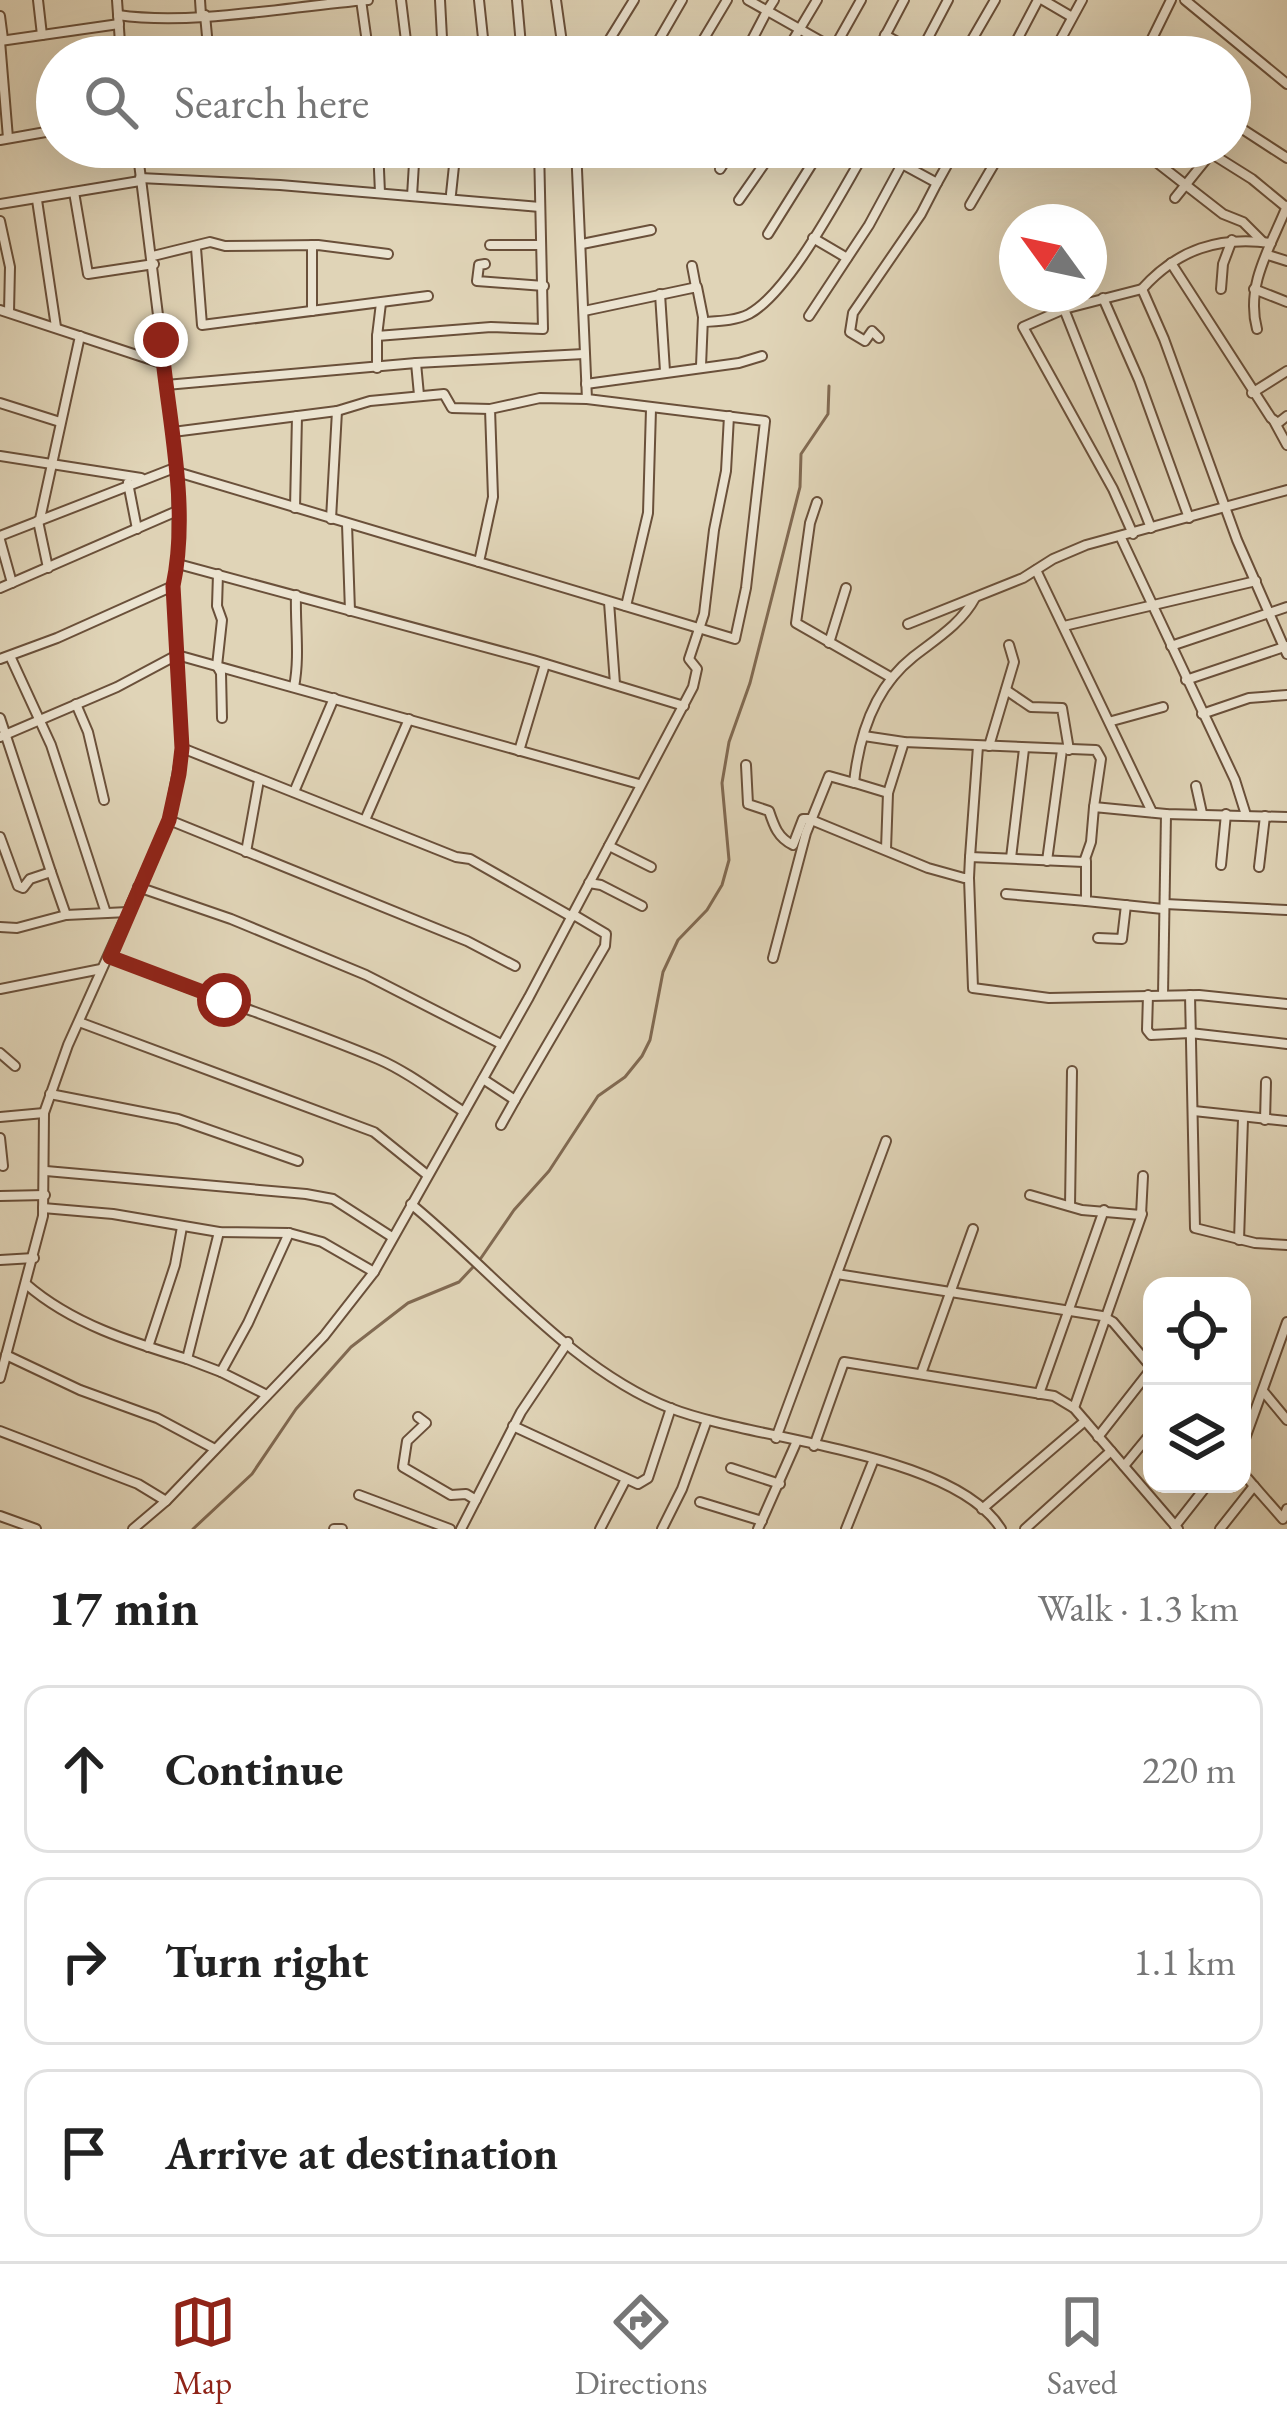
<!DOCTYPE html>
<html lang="en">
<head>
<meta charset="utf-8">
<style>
  :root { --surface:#fff; --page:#f6f6f6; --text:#222; --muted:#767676; --line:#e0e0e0; --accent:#8f2418 }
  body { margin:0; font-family:"EB Garamond",serif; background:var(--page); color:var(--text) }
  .controls { position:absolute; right:36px; bottom:36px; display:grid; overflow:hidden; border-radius:24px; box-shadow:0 12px 48px #0002 }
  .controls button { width:108px; height:108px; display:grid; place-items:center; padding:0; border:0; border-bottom:3px solid var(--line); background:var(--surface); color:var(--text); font:60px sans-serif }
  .compass { position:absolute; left:999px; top:204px; width:108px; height:108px; border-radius:50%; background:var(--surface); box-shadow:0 12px 48px #0002; rotate:303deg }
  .stop { position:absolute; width:36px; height:36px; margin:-27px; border:9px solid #8f2418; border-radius:50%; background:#fff }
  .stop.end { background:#8f2418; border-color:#fff; box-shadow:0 3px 12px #0008 }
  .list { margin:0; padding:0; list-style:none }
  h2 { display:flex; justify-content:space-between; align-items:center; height:156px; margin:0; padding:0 48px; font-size:51px }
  h2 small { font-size:39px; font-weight:400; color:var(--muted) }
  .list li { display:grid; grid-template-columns:78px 1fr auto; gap:36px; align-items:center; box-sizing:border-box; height:168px; margin:0 24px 24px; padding:0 24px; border:3px solid var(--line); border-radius:24px }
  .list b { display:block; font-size:45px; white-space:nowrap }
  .list em { font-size:39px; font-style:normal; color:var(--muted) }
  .icon { flex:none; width:66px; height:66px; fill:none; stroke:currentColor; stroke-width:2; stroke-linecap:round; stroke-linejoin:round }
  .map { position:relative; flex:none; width:1287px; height:1529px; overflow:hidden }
  .search { position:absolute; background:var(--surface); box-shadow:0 12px 48px #0002; left:36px; right:36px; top:36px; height:132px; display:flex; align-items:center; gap:30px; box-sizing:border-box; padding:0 42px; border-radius:66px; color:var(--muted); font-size:45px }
  .sheet { height:732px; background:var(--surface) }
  nav { display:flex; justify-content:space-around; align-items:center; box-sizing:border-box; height:168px; border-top:3px solid var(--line); background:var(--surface); font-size:33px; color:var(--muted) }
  nav a { display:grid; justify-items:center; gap:6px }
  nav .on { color:var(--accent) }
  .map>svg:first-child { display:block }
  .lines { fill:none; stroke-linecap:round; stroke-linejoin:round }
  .stream { stroke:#816a52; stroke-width:3 }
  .minor-casing { stroke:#6a503a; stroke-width:12 }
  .minor { stroke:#ebe3d0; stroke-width:8 }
  .route { stroke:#8f2418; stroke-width:15 }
</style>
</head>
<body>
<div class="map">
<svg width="1287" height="1529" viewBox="0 0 1287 1529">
  <rect width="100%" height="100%" fill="#e0d4b7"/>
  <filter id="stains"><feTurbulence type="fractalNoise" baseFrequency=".00167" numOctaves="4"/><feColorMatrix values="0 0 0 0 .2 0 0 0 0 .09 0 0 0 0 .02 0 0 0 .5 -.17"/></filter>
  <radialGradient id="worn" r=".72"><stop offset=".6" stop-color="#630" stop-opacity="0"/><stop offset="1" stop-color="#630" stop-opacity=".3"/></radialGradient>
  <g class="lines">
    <g class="stream">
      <path d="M481,1258L514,1210L549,1171L598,1096L625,1077L642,1056L650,1040L663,972L678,940L707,910L722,885L729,860L722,783L729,742L750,683L800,487L801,454L828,414L829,386"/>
      <path d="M193,1529L252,1474L296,1409L351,1347L408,1303L459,1282L474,1266"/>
    </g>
    <defs>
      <g id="minor">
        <path d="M38,0L42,35"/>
        <path d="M117,0L121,57"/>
        <path d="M200,0L201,15"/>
        <path d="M361,0L369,57"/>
        <path d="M401,0L408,57"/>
        <path d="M440,0L443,57"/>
        <path d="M479,0L485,57"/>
        <path d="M517,0L522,57"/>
        <path d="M556,0L564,57"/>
        <path d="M748,0L849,57"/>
        <path d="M1043,0L1072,17"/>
        <path d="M1185,0L1287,84"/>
        <path d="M767,11L774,0"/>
        <path d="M118,15C193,26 291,6 368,0"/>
        <path d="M205,15L209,57"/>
        <path d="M0,16L3,39"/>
        <path d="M885,35L919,54"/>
        <path d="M608,42L634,0"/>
        <path d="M656,44L684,57"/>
        <path d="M649,57L682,0"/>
        <path d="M693,57L727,0"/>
        <path d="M743,57L767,11"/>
        <path d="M783,57L817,0"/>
        <path d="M829,57L861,0"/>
        <path d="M874,57L904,0"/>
        <path d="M918,57L948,0"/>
        <path d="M962,57L995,0"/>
        <path d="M1008,57L1038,0"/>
        <path d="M1051,57L1082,0"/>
        <path d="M1143,57L1171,0"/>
        <path d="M1230,121L1287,158"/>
        <path d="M8,138L0,41L119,24"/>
        <path d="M0,140L57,130"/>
        <path d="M378,147L380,193"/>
        <path d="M576,147L587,399L765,421L746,588L735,639L479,562L493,497L490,409L540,398L587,399"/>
        <path d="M793,147L815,159L821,147"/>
        <path d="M1137,147L1223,214L1243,222L1263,242"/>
        <path d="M1201,147L1252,179L1286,207"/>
        <path d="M902,163L913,147"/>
        <path d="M720,169L734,147"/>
        <path d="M140,178L280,185L540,207"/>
        <path d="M937,183L957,147"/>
        <path d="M74,192L88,274L154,264"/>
        <path d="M451,194L456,147"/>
        <path d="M412,196L415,147"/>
        <path d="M1175,198L1216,147"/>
        <path d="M37,200L56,327"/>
        <path d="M739,200L776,147"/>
        <path d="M0,204L140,181"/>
        <path d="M970,205L1004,147"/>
        <path d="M0,221L10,267L9,312"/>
        <path d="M768,234L815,159"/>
        <path d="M813,238L847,258"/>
        <path d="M582,244L651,230"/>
        <path d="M490,245H540"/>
        <path d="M196,248L202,325L428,296"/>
        <path d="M1268,255L1287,261"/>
        <path d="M153,256L210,242L225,246L318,245L388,254"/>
        <path d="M1171,263L1271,418L1278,423L1287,416"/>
        <path d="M485,264L479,265L477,281L544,286"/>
        <path d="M692,266L696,287"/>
        <path d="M1142,289C1178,249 1219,236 1271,243"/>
        <path d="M1221,289L1223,264L1232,240"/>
        <path d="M1254,289L1287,302"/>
        <path d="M660,294L665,371"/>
        <path d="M1103,298L1139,380L1189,518"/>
        <path d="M381,303L377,336L491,327L543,329L539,147"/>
        <path d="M1064,309L1151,528"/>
        <path d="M0,310L161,363"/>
        <path d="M312,311V245"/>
        <path d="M584,311L697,287L703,317L701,366"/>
        <path d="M809,316L869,225L902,164L869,147"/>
        <path d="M703,322C718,321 735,321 749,314C791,291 842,190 868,147"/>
        <path d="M1257,329C1245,285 1271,246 1287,206"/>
        <path d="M377,336V368"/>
        <path d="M879,338L872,331L865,341L850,332L853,313L921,214L937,183L902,164"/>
        <path d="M416,363L419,395"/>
        <path d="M586,384L739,363L762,356"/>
        <path d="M166,385L416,363L584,354"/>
        <path d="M1252,393L1287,371"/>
        <path d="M0,403L60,422"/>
        <path d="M337,411L370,401L444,394L452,408L490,409"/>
        <path d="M1274,421L1287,445"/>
        <path d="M173,432L337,411L331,519"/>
        <path d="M0,456L141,478"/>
        <path d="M177,472L479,562"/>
        <path d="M128,483L137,529"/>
        <path d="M817,502L810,523L796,623L892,678"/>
        <path d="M295,508L297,416"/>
        <path d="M40,519L80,336"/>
        <path d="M38,521L48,568"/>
        <path d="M347,524L350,611"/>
        <path d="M1133,534L1113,489L1023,327L1064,309L1142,289L1164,339L1237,540L1287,654"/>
        <path d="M0,536L177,467"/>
        <path d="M1121,538L1235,780L1246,815"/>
        <path d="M0,540L12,583"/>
        <path d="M178,564L533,660L684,706"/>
        <path d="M1036,570L1152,812"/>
        <path d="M218,574L217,606L222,620L217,666L221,673L222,718"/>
        <path d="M0,588L177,511"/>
        <path d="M609,602L615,684"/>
        <path d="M626,606L648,513L651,409"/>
        <path d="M908,624L1023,578L1053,559L1086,545L1287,490"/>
        <path d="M1064,626L1256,581"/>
        <path d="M829,643L846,588"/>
        <path d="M1171,646L1287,607"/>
        <path d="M10,656L51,745L106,913"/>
        <path d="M0,659L57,638L173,586"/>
        <path d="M1186,680L1287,646"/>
        <path d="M294,687C300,656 295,626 296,595"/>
        <path d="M1006,690L1031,707L1062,708L1069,750"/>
        <path d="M76,704L88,732L104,800"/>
        <path d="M1202,714L1249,698L1287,695"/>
        <path d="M0,718L51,872"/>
        <path d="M1112,721L1163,707"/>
        <path d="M864,736L904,742L1096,750L1101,759L1094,807"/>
        <path d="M0,737L117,687L177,655L639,784"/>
        <path d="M989,746L1014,662L1009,645"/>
        <path d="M182,748L456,857L470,859L572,917"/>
        <path d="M519,751L545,664"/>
        <path d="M746,765L748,804L769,811C774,826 778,838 793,845L803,819H809L928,868L964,878H969L970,857L1084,862L1091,842L1094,807L1166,814L1287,817"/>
        <path d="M855,783L888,793"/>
        <path d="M1196,786L1202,813"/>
        <path d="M294,792L334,698"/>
        <path d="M169,820L467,941L515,966"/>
        <path d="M365,820L409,719"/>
        <path d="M0,837L18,886L23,888L30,879L51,872L66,915"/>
        <path d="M609,846L651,867"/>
        <path d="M886,849L888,793L904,742"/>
        <path d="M246,852L259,780"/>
        <path d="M970,857L978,746"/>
        <path d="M1011,858L1024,749"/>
        <path d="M1047,861L1062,750"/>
        <path d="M1086,861V901L1163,909"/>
        <path d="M1221,865L1226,814"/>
        <path d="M1259,867L1265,816"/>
        <path d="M969,878L973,988L1049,998L1199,995L1287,1004"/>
        <path d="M589,883L601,885L642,906"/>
        <path d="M138,887L231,919L366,975L501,1044"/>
        <path d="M1006,894L1086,901"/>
        <path d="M1165,904L1287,910"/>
        <path d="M0,927L17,928L66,915L128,912"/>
        <path d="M1098,938L1122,939L1126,905"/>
        <path d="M110,957C198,994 290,1022 378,1059C408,1072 436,1094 464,1112"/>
        <path d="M773,958L806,833L829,776L854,783C859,735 874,688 913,657C936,639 961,624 975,598"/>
        <path d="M0,989L101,969"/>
        <path d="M1148,995L1147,1030L1151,1035L1190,1033L1287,1044"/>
        <path d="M1163,995L1166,814"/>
        <path d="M1190,995L1195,1228L1255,1243L1287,1245"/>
        <path d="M79,1022L374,1132L426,1174"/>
        <path d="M0,1053L15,1066"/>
        <path d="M483,1079L515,1100L605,946L606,934L574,915"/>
        <path d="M50,1094L178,1119L298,1161"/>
        <path d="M1194,1111L1287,1121"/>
        <path d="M0,1117L44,1113"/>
        <path d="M1265,1120L1266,1082"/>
        <path d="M501,1125L515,1100"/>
        <path d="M0,1138L3,1166"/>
        <path d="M46,1171L306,1194L333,1199L392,1237"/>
        <path d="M1030,1195L1082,1210L1141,1215L1143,1176"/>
        <path d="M0,1196L45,1195"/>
        <path d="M411,1204C493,1271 571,1369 670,1408C754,1441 954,1452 1001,1529"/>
        <path d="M1070,1206L1072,1071"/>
        <path d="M43,1208L113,1214L219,1232L289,1233L322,1242L374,1272"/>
        <path d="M1239,1240L1243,1119"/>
        <path d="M0,1260L34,1258"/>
        <path d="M837,1274L1102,1316L1113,1322L1152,1368"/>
        <path d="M26,1284C72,1324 131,1342 187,1359L219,1232"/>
        <path d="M148,1347L175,1265L182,1227"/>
        <path d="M6,1355L80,1390L157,1418L215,1449"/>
        <path d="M187,1359L221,1372"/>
        <path d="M921,1374L973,1229"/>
        <path d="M0,1378L43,1216L44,1113L68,1045L169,820L182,748L173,586L178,564L177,467L137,147"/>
        <path d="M1263,1391L1287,1420"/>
        <path d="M1039,1394L1104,1210"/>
        <path d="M267,1395L221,1372L248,1323L289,1233"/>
        <path d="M1074,1408L1142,1214"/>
        <path d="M418,1417L426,1423L407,1441L403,1467L451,1495L466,1494L476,1500"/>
        <path d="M513,1426L638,1484L648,1478L671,1408"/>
        <path d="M0,1431L138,1484L166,1501"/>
        <path d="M1098,1437L1152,1368"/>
        <path d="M776,1438L886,1141"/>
        <path d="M814,1446L844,1362L1054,1396L1074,1408L1178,1529"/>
        <path d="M1242,1447L1287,1322"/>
        <path d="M1124,1466L1152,1432"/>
        <path d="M731,1468L780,1484"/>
        <path d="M1242,1472L1254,1486"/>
        <path d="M359,1495L450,1529"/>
        <path d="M700,1502L762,1521"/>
        <path d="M982,1509L1085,1421"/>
        <path d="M0,1516L36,1529"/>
        <path d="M1175,1526L1208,1484"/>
        <path d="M133,1529L166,1501L324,1336L374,1272L529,997L693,687L697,669L689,659L704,614L714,530L726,471L729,416"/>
        <path d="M334,1529H342"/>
        <path d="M461,1529L521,1412L568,1342"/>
        <path d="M600,1529L626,1479"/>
        <path d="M662,1529L682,1489L707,1420"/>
        <path d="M758,1529L796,1443"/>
        <path d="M846,1529L874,1459"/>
        <path d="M1025,1529L1111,1451"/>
        <path d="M1220,1529L1254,1486L1283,1519L1287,1509"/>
      </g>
    </defs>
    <use href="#minor" class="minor-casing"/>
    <use href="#minor" class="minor"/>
  </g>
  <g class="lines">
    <path class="route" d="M161,340C168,420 190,506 173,586L182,748L179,774L169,820L110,957L224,1000"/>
  </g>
  <rect width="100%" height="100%" filter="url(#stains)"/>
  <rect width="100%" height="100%" fill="url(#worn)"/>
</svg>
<div class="controls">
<button><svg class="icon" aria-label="locate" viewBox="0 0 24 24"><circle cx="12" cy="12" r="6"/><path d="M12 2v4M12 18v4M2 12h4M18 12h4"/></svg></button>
<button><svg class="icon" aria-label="layers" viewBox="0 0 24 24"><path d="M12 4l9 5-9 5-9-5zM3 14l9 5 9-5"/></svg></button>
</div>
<svg class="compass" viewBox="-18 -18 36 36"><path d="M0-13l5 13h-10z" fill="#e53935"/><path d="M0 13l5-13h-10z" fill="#767676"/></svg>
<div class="stop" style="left:224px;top:1000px"></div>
<div class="stop end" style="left:161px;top:340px"></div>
<div class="search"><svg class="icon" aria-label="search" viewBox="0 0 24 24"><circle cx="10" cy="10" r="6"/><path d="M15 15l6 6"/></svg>Search here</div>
</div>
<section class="sheet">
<h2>17 min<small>Walk · 1.3 km</small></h2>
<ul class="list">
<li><svg class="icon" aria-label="ahead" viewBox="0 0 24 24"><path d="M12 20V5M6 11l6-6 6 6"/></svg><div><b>Continue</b></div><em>220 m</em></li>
<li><svg class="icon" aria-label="right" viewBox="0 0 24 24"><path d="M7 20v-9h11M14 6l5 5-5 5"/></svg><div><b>Turn right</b></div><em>1.1 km</em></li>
<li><svg class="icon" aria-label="arrive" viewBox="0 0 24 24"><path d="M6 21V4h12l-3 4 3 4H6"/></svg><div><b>Arrive at destination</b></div></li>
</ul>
</section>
<nav>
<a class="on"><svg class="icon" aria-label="map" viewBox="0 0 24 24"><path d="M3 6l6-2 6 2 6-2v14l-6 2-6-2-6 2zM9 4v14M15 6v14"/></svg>Map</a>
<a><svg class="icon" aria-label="directions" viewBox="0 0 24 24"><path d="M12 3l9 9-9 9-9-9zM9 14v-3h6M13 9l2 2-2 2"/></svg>Directions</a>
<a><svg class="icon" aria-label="saved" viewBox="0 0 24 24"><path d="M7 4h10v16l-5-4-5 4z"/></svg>Saved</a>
</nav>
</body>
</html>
